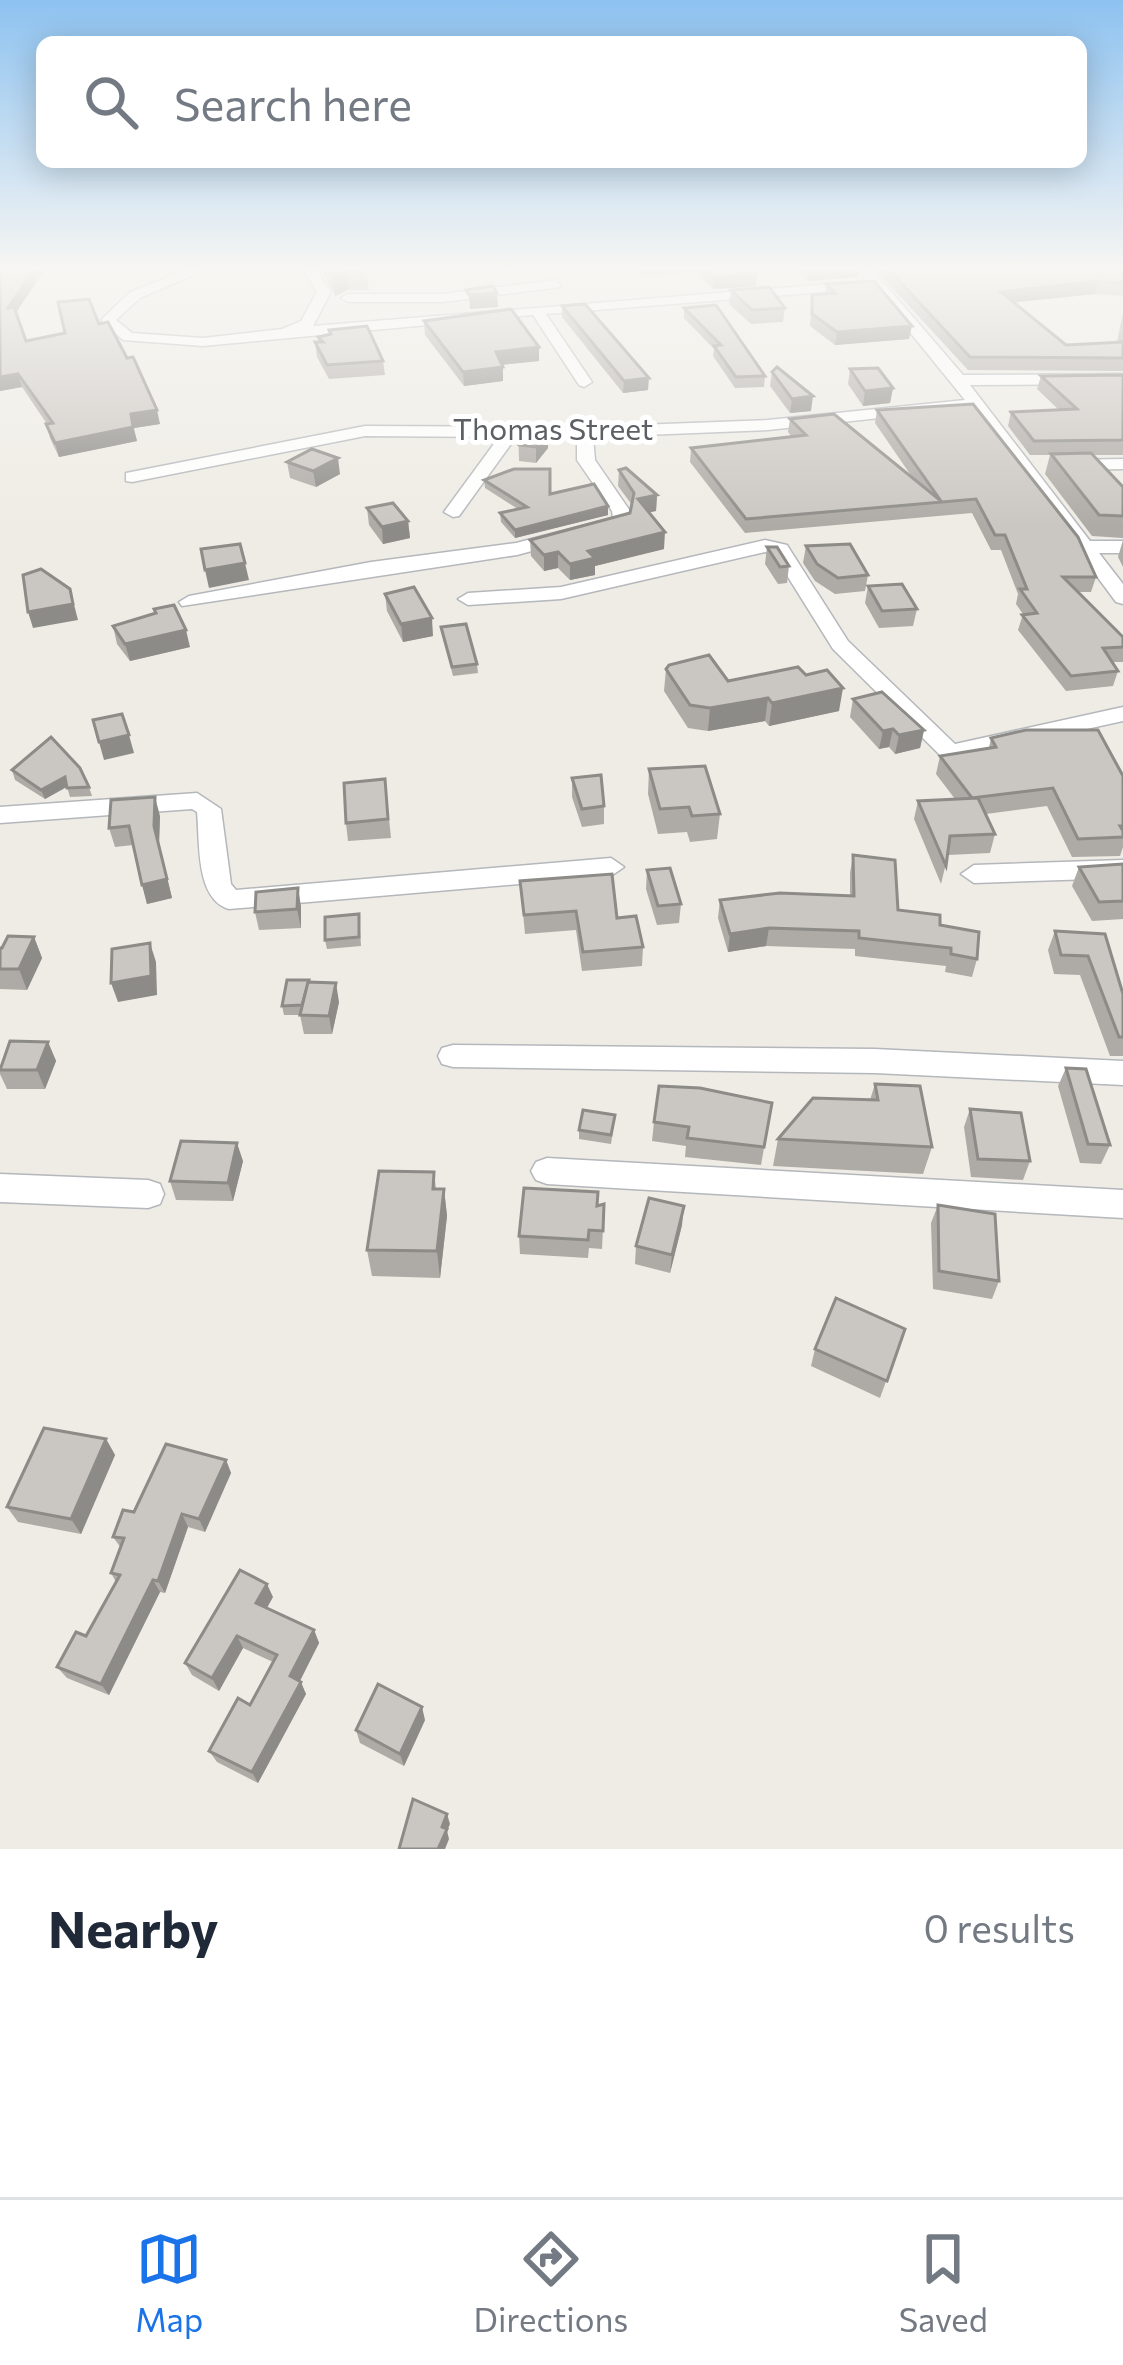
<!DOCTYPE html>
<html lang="en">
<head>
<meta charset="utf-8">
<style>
  :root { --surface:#fff; --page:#f6f6f7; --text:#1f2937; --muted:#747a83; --line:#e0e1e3; --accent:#1a73e8 }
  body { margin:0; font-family:Commissioner,sans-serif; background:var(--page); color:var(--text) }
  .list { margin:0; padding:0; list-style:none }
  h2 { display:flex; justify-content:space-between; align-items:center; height:156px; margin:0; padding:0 48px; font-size:51px }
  h2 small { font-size:39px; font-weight:400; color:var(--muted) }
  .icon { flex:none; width:66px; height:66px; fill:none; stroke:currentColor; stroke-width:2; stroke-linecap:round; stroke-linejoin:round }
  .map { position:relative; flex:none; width:1123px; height:1849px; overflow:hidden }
  .search { position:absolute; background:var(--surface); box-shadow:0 6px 30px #0003; left:36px; right:36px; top:36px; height:132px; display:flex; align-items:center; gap:30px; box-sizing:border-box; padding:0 42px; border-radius:18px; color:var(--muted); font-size:45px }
  .sheet { height:348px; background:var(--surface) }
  nav { display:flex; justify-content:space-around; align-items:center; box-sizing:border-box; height:168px; border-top:3px solid var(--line); background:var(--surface); font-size:33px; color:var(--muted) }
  nav a { display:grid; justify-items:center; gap:6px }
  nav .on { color:var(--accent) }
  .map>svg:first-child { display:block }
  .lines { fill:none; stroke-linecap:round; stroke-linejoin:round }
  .minor-casing { stroke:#b4b7bb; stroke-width:3 }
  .minor { fill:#fff; fill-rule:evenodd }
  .wall { fill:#aeaaa6 }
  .shaded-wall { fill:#8d8b87 }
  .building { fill:#cac6c1; stroke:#8d8b87; stroke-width:3 }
  .labels { text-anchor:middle; stroke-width:10; stroke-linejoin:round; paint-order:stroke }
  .far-street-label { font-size:30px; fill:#5c6064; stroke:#fff }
</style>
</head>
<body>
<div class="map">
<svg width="1123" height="1849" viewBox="0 0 1123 1849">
  <rect width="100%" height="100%" fill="#eeece4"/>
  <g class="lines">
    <defs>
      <g id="minor">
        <path d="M192,268H210L140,298L116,320L132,333L203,338L282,329L301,321L317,292L302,268H315L331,292L313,326L867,281L859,271L871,268L963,375L1123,374V384L970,385L1090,541H1123V553H1099L1123,584V604L1116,602L972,408L768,430L593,437L595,460L630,511L628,525L517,555L182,606L179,602L189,596L371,562L516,543L613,518L612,511L577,460V437H516L459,516L453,517L444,512L499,437L365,436L132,482L126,481V473L365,426L585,427L768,420L965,400L874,288L546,314L592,382L584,387L579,385L533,315L203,346L123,340L101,320L130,292Z"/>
        <path d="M556,280L561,287L443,302H348L341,298L348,294H443Z"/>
        <path d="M1123,459V469L1067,470L1058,465L1067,460Z"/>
        <path d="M765,540L787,545L848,641L955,744L1123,707V721L950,759L942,757L833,649L773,553L765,552L561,599L468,605L458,599L468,593L561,587Z"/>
        <path d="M197,793L221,809L231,884L236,890L611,858L624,867L611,876L229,909C195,899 200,841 197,812L192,809L0,823V807Z"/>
        <path d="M1123,860V878L974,883L961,874L974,865Z"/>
        <path d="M453,1045L875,1049L1123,1061V1085L875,1073L453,1067L442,1064L438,1056L442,1048Z"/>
        <path d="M547,1158L1123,1190V1218L547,1184L536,1180L531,1171L536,1162Z"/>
        <path d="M0,1174L148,1180L160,1184L164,1194L160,1204L148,1208L0,1202Z"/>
      </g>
    </defs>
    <use href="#minor" class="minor-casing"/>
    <use href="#minor" class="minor"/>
  </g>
  <g class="wall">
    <path d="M0,268L26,341L65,333L99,324L160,424L134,428L137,441L59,457L50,438L46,424H47L22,387L0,391Z"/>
    <path d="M324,268H366L369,290H348L335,296L325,275Z"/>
    <path d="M634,268H769L754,269L757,273L756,286L713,289L697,273L642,276Z"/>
    <path d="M794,268H860L858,277L808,281Z"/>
    <path d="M874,268H1123V296L1095,294L1014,302L1066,345L1117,342L1123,312V371L968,370Z"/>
    <path d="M826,284L909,339L835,345L810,326L812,295L825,294Z"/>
    <path d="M731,290L785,308L783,322L751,324L729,304Z"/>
    <path d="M562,306L648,390L623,393L562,317Z"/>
    <path d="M684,308L765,376L764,387L735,388L713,356L714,349L684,318Z"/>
    <path d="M424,321L539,347V361L502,365L503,381L464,386L425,335Z"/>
    <path d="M329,330L383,361L385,375L329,379L317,357L315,342H319L318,337L330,335Z"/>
    <path d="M850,369L893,388L890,403L863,406L848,384Z"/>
    <path d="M772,372L811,411L790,413L770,386Z"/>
    <path d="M1123,375V455H1092L1123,487V538L1092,536L1045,474L1050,455H1030L1008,426L1011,412L1059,410L1037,389L1041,376Z"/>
    <path d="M877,410L1096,577L1091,592H1078L1123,637V662H1113L1118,671L1113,686L1066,691L1018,630L1023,614L1016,604L1018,594L1001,550H991L972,513L745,533L690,462L691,448L792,437L788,432L790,419L912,477L875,423Z"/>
    <path d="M518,426L548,432V448L536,463L519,461Z"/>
    <path d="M287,462L340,474L316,487L290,478Z"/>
    <path d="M619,470L657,495L656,511L649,512L664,549L595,566V575L570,580L558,568L544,571L531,556L530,540L630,513L632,505L618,486Z"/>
    <path d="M484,480L608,506V515L515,538L501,522L500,513L518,509L485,488Z"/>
    <path d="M367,508L408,521L410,538L383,544L369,525Z"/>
    <path d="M1123,540V567L1118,557Z"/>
    <path d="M806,546L868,575L865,591L835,594L815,581L803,563Z"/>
    <path d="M767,547L789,566L787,583L778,584L765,564Z"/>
    <path d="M868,586L917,609L913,626L879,628L865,603Z"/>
    <path d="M385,594L433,636L403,642L387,611Z"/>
    <path d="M155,614L190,647L130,661L117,644L113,626Z"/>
    <path d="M441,627L477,664L478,673L453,676Z"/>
    <path d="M666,669L728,681L839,711L769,726L765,721L708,731L688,728L664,691Z"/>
    <path d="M853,699L924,730L920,748L895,754L889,747L879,749L850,717Z"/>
    <path d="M991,738L1123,776V847L1120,856L1072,857L1047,806L986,814L995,834L990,853L948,855L941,884L914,819L918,801L955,799L936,774L940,756L989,748Z"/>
    <path d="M649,769L720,814L717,839L690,842L687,832L658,834L648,794Z"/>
    <path d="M12,770L89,787L92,796L70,797L67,787L45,799L15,780Z"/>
    <path d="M572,778L604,806V824L582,827L572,797Z"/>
    <path d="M385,779L391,838L348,841L346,823Z"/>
    <path d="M160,816L159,844L172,898L147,904L133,845L115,847L109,828Z"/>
    <path d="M853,855L898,910L940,925L977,959L972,977L945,972L946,966L855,956V949L766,946L728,952L718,918L720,900L850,896V873Z"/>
    <path d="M1123,864V919L1092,921L1072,886L1079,867Z"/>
    <path d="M647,870L681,904L679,923L657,925L646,889Z"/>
    <path d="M520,881L617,918L643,947L642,966L582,971L576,930L525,934Z"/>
    <path d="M298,888L301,907V928L259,930L255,912Z"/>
    <path d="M359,914L361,946L327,949L325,940Z"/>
    <path d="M1055,931L1105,934L1123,994V1056H1110L1080,975L1054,974L1048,950Z"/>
    <path d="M34,937L42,958L27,990L0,989V948Z"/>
    <path d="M339,1002L332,1034H304L300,1015H284L282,1006Z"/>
    <path d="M48,1042L56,1061L45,1089H7L0,1074V1066Z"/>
    <path d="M1066,1068L1110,1145L1101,1164L1080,1163L1058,1086Z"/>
    <path d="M875,1084L932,1147L923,1174L773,1166L778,1139L870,1100Z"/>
    <path d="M772,1103L761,1165L685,1157L686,1146L652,1141L654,1122Z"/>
    <path d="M970,1109L1030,1161L1023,1180L971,1177L964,1127Z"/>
    <path d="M614,1124L611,1144L579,1139V1130Z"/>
    <path d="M243,1161L233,1201L176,1200L170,1181Z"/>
    <path d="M434,1172L436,1189H444L447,1216L440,1278L372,1276L367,1250Z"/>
    <path d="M604,1204L602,1249L589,1248L588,1258L520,1254L519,1236Z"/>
    <path d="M938,1205L999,1281L992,1299L933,1289L931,1223Z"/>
    <path d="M682,1225L670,1273L635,1264L636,1246Z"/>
    <path d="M905,1329L880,1398L811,1366L815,1349Z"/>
    <path d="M106,1439L115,1455L81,1534L18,1522L7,1507Z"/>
    <path d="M226,1460L231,1473L205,1532L188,1527L165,1593L160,1592L109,1695L67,1678L57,1667L86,1636L116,1582L111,1573L121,1548L113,1537L134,1512Z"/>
    <path d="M273,1597L266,1608L314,1630L319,1643L299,1681L306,1694L258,1783L217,1762L209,1751L250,1705L273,1662L243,1648L219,1691L192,1675L185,1663Z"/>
    <path d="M425,1720L404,1766L360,1743L356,1730Z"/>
  </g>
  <g class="shaded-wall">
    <path d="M35,268H46L11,320L8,308Z"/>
    <path d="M822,268H860L858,277L808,281L810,269Z"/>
    <path d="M346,269L348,290L335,296L333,276Z"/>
    <path d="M757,273L756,286L713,289L714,277Z"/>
    <path d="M1098,281L1095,294L998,304L1001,292Z"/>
    <path d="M497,293L498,307L470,309L469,295Z"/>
    <path d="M912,326L909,339L835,345L837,332Z"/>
    <path d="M539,347V361L497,365L496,352Z"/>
    <path d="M503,367V381L464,386L463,372Z"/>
    <path d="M18,374L22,387L0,391V377Z"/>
    <path d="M649,378L648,390L623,393L624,381Z"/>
    <path d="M893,388L890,403L863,406L865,391Z"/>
    <path d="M813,396L811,411L790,413L792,399Z"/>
    <path d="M157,410L160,424L134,428L131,414Z"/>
    <path d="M133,427L137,441L59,457L55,443Z"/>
    <path d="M548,432V448L536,463V447Z"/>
    <path d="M338,458L340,474L316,487L313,471Z"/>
    <path d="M657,495L656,511L637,515L638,499Z"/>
    <path d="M608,506V515L515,538V530Z"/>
    <path d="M408,521L410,538L383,544L382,527Z"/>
    <path d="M665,532L664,549L595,566V575L570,580V564L588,551Z"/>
    <path d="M558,552V568L544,571V555Z"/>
    <path d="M245,563L249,580L209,588L205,570Z"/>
    <path d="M70,589L78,620L33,628L28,612Z"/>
    <path d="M432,618L433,636L403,642L401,624Z"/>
    <path d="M186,630L190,647L130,661L125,644Z"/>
    <path d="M843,688L839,711L769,726L772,703Z"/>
    <path d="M768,698L765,721L708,731L710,708Z"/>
    <path d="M893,729L889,747L879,749L883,731Z"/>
    <path d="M924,730L920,748L895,754L899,735Z"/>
    <path d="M129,735L134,753L104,760L99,742Z"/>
    <path d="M65,777L68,786L45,799L41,790Z"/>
    <path d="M155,797L160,816L159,844L172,898L147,904L142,885L154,826Z"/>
    <path d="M298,888L301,907V928L297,909Z"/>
    <path d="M769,928L766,946L728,952L730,934Z"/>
    <path d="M34,937L42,958L27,990L19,969Z"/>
    <path d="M150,943L156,962L157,995L118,1002L111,983Z"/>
    <path d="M336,983L339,1002L332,1034L329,1016Z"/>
    <path d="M48,1042L56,1061L45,1089L37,1070Z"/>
    <path d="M237,1143L243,1161L233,1201L228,1183Z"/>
    <path d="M444,1189L447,1216L440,1278L437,1251Z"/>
    <path d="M684,1206L682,1225L670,1273L672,1255Z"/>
    <path d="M106,1439L115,1455L81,1534L71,1519Z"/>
    <path d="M226,1460L231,1473L205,1532L199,1519Z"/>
    <path d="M182,1514L188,1527L165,1593L158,1581Z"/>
    <path d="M153,1580L160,1592L109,1695L101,1684Z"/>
    <path d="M267,1584L273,1597L262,1617L256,1603Z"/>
    <path d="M314,1630L319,1643L296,1689L290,1676Z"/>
    <path d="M237,1636L243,1648L219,1691L212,1678Z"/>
    <path d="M301,1682L306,1694L258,1783L252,1772Z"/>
    <path d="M422,1707L425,1720L404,1766L400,1754Z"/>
    <path d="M447,1814L450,1824L447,1831L449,1839L445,1849H438L442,1827Z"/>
  </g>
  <g class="building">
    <path d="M0,268H35L8,308L14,307L26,341L65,333L58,302L89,299L99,324L108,322L127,358L133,357L157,410L131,414L133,427L55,443L46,424L53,423L18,374L0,377Z"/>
    <path d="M329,268H366L367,269H346L333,276Z"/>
    <path d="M705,268H753L757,273L714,277Z"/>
    <path d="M887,268H1123V283L1098,281L1001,292L1066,345L1123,342V358L970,357Z"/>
    <path d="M874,281L912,326L837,332L812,314V295L835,293L826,284Z"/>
    <path d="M493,286L497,293L469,295L466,290Z"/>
    <path d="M769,287L785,308L752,310L731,290Z"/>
    <path d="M585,304L649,378L624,381L562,306Z"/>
    <path d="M716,305L765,376L736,377L714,346L721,345L684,308Z"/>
    <path d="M511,309L539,347L496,352L503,367L463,372L424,321Z"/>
    <path d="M367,326L383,361L327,365L315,342H323L318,337L331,334L329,330Z"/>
    <path d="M777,367L813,396L792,399L772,372Z"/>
    <path d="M878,368L893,388L865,391L850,369Z"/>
    <path d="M1123,375V440L1034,441L1011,412L1077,409L1041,376Z"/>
    <path d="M973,404L1078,537L1096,577H1063L1123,637V647L1103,648L1118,671L1071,676L1022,615L1037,613L1020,589H1027L1005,535H995L976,499L746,519L691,448L806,435L790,419L834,414L941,501L877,410Z"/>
    <path d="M518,426H546L548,432L536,447L519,445Z"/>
    <path d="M312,449L338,458L313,471L287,462Z"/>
    <path d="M1091,453L1123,487V516L1099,515L1051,454Z"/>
    <path d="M626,468L657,495L638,499L665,532L588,551L595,558L570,564L558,552L544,555L530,540L630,513L634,493L619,470Z"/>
    <path d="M514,469H550V494L594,484L608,506L515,530L500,513L527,507L484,480Z"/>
    <path d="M393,503L408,521L382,527L367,508Z"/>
    <path d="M240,544L245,563L205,570L201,549Z"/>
    <path d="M850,544L868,575L838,578L817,564L806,546Z"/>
    <path d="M767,547H777L789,566L780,567Z"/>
    <path d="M41,569L70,589L73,604L28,612L23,575Z"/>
    <path d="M902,584L917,609L882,611L868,586Z"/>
    <path d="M414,587L432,618L401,624L385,594Z"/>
    <path d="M174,605L186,630L125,644L113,626L156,613L154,609Z"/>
    <path d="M466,624L477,664L452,667L441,627Z"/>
    <path d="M709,655L728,681L798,667L806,675L827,670L843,688L772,703L768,698L710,708L690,705L666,669L669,665Z"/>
    <path d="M882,692L924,730L899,735L893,729L883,731L853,699Z"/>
    <path d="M122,714L129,735L99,742L93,720Z"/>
    <path d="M1026,730H1098L1123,776V826H1120L1123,831V837L1078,839L1053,788L972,798L940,756L996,747L991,738Z"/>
    <path d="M51,737L80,768L89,787L67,788L65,777L41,790L12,770Z"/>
    <path d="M705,766L720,814L692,816L689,807L660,809L649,769Z"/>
    <path d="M601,775L604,806L582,809L572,778Z"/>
    <path d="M385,779L388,819L346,823L344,783Z"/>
    <path d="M155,797L154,826L167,879L142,885L129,826L109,828L111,800Z"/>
    <path d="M978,798L995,834L950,836L946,866L918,801Z"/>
    <path d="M853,855L895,860L898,910L940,915V925L979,932L977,959L951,954V948L859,938V931L769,928L730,934L720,900L780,893L854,896Z"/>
    <path d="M1123,864V901L1099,902L1079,867Z"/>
    <path d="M670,868L681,904L658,906L647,870Z"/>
    <path d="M612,874L617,918L636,916L643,947L583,952L576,911L524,915L520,881Z"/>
    <path d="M298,888L297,909L255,912L256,892Z"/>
    <path d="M359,914V937L325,940V917Z"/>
    <path d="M1055,931L1105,934L1123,994V1037H1119L1088,956L1061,955Z"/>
    <path d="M8,936L34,937L19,969H0V948H2Z"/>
    <path d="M150,943L151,976L111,983L112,949Z"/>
    <path d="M287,980H309L302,1005L282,1006Z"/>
    <path d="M308,982L336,983L329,1016L300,1015Z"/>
    <path d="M10,1041L48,1042L37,1070H0Z"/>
    <path d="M1066,1068L1086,1069L1110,1145L1088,1144Z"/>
    <path d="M875,1084L920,1086L932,1147L778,1139L813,1098L878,1100Z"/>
    <path d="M659,1086L700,1088L772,1103L764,1147L687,1138L689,1127L654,1122Z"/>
    <path d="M970,1109L1021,1113L1030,1161L978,1159Z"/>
    <path d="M583,1110L615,1115L611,1135L579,1130Z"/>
    <path d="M181,1141L237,1143L228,1183L170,1181Z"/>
    <path d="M379,1171L434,1172L433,1189H444L437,1251L367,1250Z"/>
    <path d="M524,1188L598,1192L597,1206L604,1204L603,1231L589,1230L588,1240L519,1236Z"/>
    <path d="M649,1198L684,1206L672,1255L636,1246Z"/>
    <path d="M938,1205L995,1214L999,1281L939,1271Z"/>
    <path d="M836,1298L905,1329L887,1381L815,1349Z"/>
    <path d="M44,1428L106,1439L71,1519L7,1507Z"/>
    <path d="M166,1444L226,1460L199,1519L182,1514L158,1581L153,1580L101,1684L57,1667L76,1632L86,1636L120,1575L111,1573L124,1538L113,1537L123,1510L134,1512Z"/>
    <path d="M240,1570L267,1584L256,1603L314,1630L290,1676L301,1682L252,1772L209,1751L238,1698L250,1705L277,1655L237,1636L212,1678L185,1663Z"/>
    <path d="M378,1684L422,1707L400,1754L356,1730Z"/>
    <path d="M413,1799L447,1814L442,1827L447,1829L438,1849H399Z"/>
  </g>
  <linearGradient id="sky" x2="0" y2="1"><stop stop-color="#8dc2f0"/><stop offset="0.51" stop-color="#f7f6f3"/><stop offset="1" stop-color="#f7f6f3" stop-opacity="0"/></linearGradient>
  <rect width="1123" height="527" fill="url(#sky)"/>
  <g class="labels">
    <g class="far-street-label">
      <text x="553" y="440">Thomas Street</text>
    </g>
  </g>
</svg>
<div class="search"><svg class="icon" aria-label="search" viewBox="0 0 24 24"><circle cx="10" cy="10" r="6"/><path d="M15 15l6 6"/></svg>Search here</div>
</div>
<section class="sheet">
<h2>Nearby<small>0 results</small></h2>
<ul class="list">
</ul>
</section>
<nav>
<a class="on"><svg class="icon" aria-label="map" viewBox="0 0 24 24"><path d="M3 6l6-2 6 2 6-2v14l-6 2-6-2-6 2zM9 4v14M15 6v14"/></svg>Map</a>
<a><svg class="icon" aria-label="directions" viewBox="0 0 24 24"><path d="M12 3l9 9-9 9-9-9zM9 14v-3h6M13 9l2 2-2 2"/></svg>Directions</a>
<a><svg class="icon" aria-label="saved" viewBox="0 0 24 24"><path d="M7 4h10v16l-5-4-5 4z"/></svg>Saved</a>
</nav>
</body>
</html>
